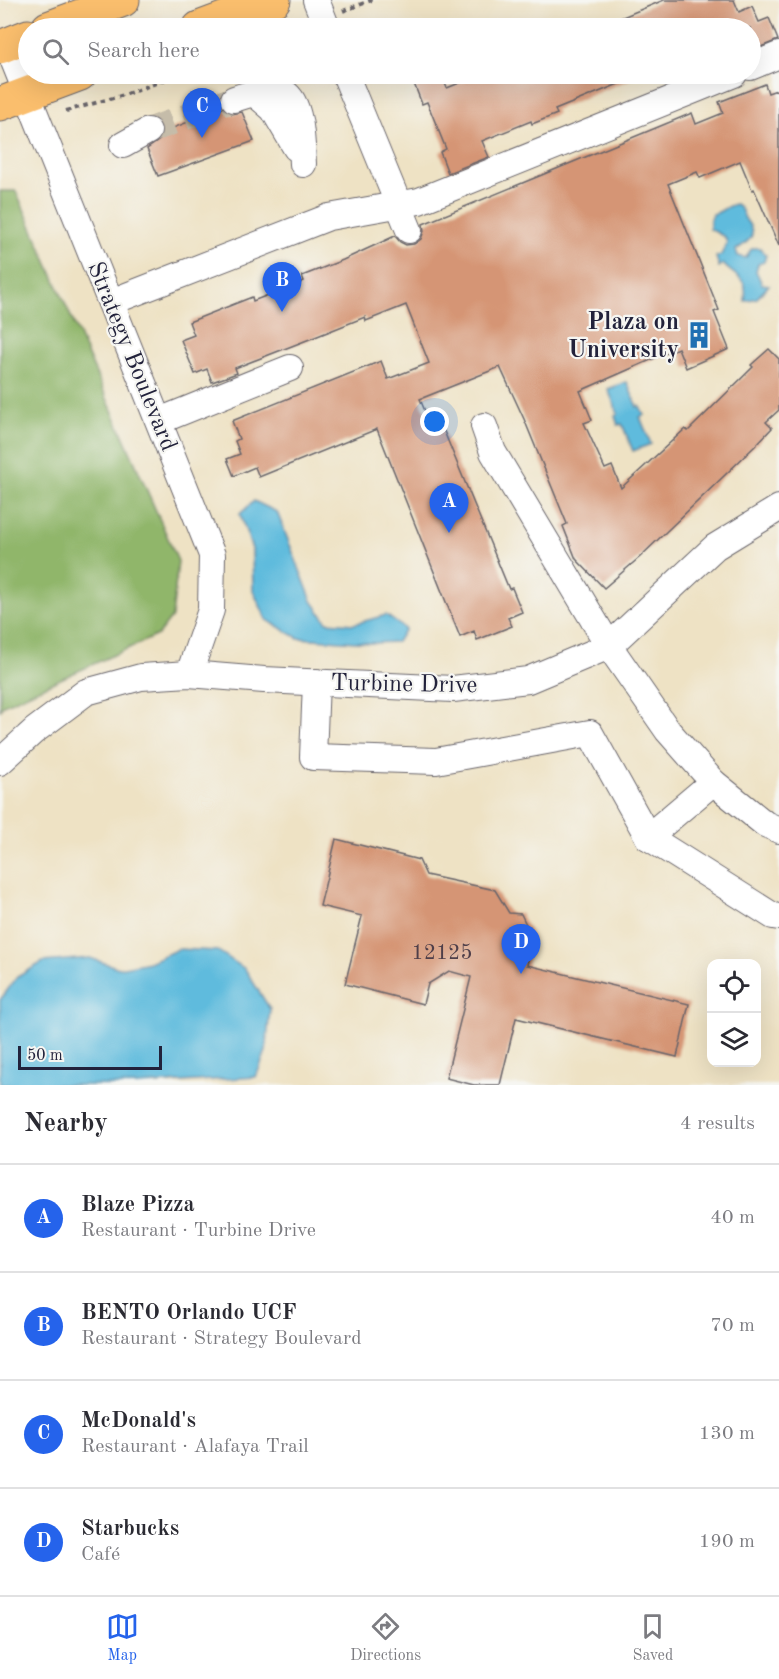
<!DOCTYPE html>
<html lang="en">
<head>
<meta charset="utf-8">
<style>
  :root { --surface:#fff; --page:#f2f2f3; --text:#2b2b33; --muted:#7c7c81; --line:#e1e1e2; --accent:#2563eb }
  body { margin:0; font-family:"Old Standard TT",serif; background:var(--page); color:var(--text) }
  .controls { position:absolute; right:18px; bottom:18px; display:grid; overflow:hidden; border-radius:12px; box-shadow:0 6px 24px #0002 }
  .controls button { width:54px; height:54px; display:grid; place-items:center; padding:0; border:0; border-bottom:2px solid var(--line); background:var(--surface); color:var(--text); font:30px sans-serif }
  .scale { position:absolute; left:18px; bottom:15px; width:144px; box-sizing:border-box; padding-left:6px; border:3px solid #22223b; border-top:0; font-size:16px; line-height:21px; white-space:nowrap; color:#22223b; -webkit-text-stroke:4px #f6f6f2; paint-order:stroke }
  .you { position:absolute; left:435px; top:422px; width:21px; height:21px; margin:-15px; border:4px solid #fff; border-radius:50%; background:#1a73e8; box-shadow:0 0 0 9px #1a73e833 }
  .badge { display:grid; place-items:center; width:39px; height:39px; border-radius:50%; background:var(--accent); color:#fff; font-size:20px; font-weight:700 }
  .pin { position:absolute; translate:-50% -50px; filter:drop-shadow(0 2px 3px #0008) }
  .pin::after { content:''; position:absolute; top:32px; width:21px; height:18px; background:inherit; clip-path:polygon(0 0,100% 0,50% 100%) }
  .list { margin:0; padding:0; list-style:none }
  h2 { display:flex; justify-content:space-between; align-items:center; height:78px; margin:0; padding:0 24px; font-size:26px }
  h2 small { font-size:20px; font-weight:400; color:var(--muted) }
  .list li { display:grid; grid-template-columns:39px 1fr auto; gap:18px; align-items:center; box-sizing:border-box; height:108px; padding:0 24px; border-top:2px solid var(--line) }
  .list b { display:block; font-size:22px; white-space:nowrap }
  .list p { margin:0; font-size:20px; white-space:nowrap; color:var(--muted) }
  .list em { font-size:20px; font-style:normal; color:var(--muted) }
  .icon { flex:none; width:33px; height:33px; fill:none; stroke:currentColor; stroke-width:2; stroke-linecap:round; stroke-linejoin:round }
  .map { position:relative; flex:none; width:779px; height:1085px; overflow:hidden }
  .search { position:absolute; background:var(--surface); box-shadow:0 6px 24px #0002; left:18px; right:18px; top:18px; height:66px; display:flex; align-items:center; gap:15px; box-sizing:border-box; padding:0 21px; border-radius:33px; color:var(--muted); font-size:22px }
  .sheet { height:510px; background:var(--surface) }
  nav { display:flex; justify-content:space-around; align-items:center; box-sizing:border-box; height:84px; border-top:2px solid var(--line); background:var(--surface); font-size:16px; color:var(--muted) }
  nav a { display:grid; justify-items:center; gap:3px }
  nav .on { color:var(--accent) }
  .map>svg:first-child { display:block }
  .forest { fill:#90b66b; stroke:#596c53; stroke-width:1.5 }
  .water { fill:#5fbbdd; stroke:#406e8c; stroke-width:1.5 }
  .building { fill:#d59574 }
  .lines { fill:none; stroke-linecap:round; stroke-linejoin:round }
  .minor-tunnel { stroke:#c5bca9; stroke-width:26; stroke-dasharray:26 13; stroke-linecap:butt }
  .minor-casing { stroke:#69656b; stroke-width:28 }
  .major-casing { stroke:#69656b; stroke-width:35 }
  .path { stroke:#69656b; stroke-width:4; stroke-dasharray:4.5 4.5; stroke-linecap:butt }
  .minor { stroke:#fff; stroke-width:26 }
  .major { stroke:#fabe6d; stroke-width:33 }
  .labels { text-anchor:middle; stroke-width:4.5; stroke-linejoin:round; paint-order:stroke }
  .number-label { font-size:21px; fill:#4f3f49 }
  .poi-label { font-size:24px; font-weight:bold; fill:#22223b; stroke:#f6f6f2; text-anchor:end }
  .street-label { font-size:24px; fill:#22223b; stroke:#f6f6f2 }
</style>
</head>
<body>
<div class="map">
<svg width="779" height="1085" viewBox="0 0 779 1085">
  <rect width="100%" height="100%" fill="#f6f6f2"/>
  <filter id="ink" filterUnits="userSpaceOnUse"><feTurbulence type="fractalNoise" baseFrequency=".0167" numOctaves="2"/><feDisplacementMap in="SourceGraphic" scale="12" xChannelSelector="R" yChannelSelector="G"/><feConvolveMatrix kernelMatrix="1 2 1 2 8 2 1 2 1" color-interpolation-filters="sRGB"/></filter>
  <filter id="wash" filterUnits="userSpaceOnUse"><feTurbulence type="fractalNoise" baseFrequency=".008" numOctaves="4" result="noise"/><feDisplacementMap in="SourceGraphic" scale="24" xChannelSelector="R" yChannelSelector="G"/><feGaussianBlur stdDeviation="1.35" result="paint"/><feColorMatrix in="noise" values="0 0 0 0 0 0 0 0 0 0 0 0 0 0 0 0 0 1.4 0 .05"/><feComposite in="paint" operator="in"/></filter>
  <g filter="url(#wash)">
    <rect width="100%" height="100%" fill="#eee2c4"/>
    <path class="forest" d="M0,191H16L178,561L172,617L158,635L3,705L0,711Z"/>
    <g class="water">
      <path d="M736,204C743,208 742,214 746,220C758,235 751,240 736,250L738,256L746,258C750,250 751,247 760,248L766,255L764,262L758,264L756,271L762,284L769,285L757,298L745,301C748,275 736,279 723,264L719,267L716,257L721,255L727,243L725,237L710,229V221L713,214C723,212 726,205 736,204Z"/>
      <path d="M627,382L637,407L640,406L644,415L640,417L651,444L633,451L622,424L618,425L615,416L618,414L608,389Z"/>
      <path d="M254,501L277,512L312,601L327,622L354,624L386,615L405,629L397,642L371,643L298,638L267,620L253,591L252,549L240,514Z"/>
      <path d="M178,949L218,951L245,969L270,1009L266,1051L256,1077L136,1085H0V1000L17,977L43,962L90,958L119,968L149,962Z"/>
    </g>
    <g id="blocks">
      <g class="building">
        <path d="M664,0H734L739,12L752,6L759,22L769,18L778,40L753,50L750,44V28H596Z"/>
        <path d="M430,74H441L447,88L482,74H643L555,110L557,114L532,124L531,121L482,141L489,157L448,173L440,152L446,149L427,102L422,104L413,81Z"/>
        <path d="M765,84L768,93L779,89V246L754,189L752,190L740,161L700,178L697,172L668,184L719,310L714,312L729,349L686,368L678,348L580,391L592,420L584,423L605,469L612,466L621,488L685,429L688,431L753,367L751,365L769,349L779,359V410L766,422L772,428L754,447L640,557L604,588L576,559L563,526L567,524L524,419L500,367L420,399L432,428L441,424L509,589L512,588L522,612L508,618L512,626L477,640L474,631L460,637L377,429L259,477L255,467L234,476L227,459L240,454L235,441L239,439L232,421L381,361L388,379L429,363L406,305L366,321L365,317L315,337L235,368L237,373L212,382L207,369L195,374L181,340L194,335L189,322L252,297L253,301L304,281L302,276L343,260L395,236L400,242L406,245L414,244L421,239L424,231L423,224L692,113L696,124L723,113L719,102Z"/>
        <path d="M223,108L232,114L242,112L254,141L158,176L147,149L161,139L163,132Z"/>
        <path d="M336,839L419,860L426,875L495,890L509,913L521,914L533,939L527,965L689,1004L677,1057L516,1018L500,1085H474L446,1078L471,977L449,971L428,984L423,1004L345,984L362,916L320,906Z"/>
      </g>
    </g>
  </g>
  <g filter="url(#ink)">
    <use href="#blocks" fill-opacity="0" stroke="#69656b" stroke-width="1.5"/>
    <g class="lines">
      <path class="minor-tunnel" d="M148,131L234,99"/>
      <defs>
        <g id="minor">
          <path d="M316,0L327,28"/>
          <path d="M7,44L212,555L211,610L189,674"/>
          <path d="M750,67L779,55"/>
          <path d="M345,74L409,230"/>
          <path d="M253,92L273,109L296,148"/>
          <path d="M234,99C246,95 273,86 285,93C302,103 302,147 303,164"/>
          <path d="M123,145L148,131"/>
          <path d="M111,302L329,217L419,201L734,74"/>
          <path d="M159,421L290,368"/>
          <path d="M484,426L493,452L609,646L668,731L713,782L765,824L779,830"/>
          <path d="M316,682L313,757L436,761L590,733L648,837L773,916L779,917"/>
          <path d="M0,762L34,731L86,692L141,677L189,674L264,680L453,689L528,680L609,646L715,547L779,508"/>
          <path d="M648,837L713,782"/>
        </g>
        <g id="major">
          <path d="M48,28L123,0"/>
          <path d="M199,28L274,0"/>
          <path d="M0,47L28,36"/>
          <path d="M0,104L80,74"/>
        </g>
      </defs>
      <use href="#minor" class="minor-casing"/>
      <use href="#major" class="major-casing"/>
      <g class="path">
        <path d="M343,11L372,0"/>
        <path d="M66,111L124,95L180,74"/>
      </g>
      <use href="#minor" class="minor"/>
      <use href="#major" class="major"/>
    </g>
  </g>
  <defs>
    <symbol id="building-bare" viewBox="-9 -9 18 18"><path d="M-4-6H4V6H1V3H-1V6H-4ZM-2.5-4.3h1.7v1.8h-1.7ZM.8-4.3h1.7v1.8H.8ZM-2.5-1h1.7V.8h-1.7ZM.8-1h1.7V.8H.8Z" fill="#1f6fb2" stroke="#f6f6f2" stroke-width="2.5" paint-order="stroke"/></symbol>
  </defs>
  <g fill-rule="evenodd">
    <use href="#building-bare" x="680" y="316" width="38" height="38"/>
  </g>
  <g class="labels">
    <g class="number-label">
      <text x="442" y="959">12125</text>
    </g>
    <g class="poi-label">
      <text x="679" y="329">Plaza on<tspan x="679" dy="28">University</tspan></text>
    </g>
    <g class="street-label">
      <text transform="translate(133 356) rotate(68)" y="8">Strategy Boulevard</text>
      <text transform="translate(404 683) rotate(1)" y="8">Turbine Drive</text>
    </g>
  </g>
</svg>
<div class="controls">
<button><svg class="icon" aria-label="locate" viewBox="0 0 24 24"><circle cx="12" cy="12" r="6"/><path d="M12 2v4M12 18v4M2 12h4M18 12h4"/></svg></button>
<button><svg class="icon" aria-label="layers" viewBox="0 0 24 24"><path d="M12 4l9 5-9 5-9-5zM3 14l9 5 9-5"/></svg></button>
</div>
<div class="scale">50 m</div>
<div class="you"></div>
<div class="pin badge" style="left:449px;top:533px">A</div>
<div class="pin badge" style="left:282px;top:312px">B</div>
<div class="pin badge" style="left:202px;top:138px">C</div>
<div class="pin badge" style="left:521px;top:974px">D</div>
<div class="search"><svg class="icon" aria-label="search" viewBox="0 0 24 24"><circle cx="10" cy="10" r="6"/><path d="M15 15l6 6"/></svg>Search here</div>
</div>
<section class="sheet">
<h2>Nearby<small>4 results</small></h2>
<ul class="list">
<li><span class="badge">A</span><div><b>Blaze Pizza</b><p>Restaurant · Turbine Drive</p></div><em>40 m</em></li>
<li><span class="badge">B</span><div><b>BENTO Orlando UCF</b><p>Restaurant · Strategy Boulevard</p></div><em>70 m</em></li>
<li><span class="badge">C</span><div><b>McDonald's</b><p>Restaurant · Alafaya Trail</p></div><em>130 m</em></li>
<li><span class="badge">D</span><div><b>Starbucks</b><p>Café</p></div><em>190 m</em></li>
</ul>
</section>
<nav>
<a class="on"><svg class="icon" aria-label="map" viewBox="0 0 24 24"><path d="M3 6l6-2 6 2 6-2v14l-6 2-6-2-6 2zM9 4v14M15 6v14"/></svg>Map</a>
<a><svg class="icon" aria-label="directions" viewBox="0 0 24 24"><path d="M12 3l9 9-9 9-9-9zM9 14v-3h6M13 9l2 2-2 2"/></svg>Directions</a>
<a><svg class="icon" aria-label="saved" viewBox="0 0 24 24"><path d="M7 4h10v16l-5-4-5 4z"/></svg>Saved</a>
</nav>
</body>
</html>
